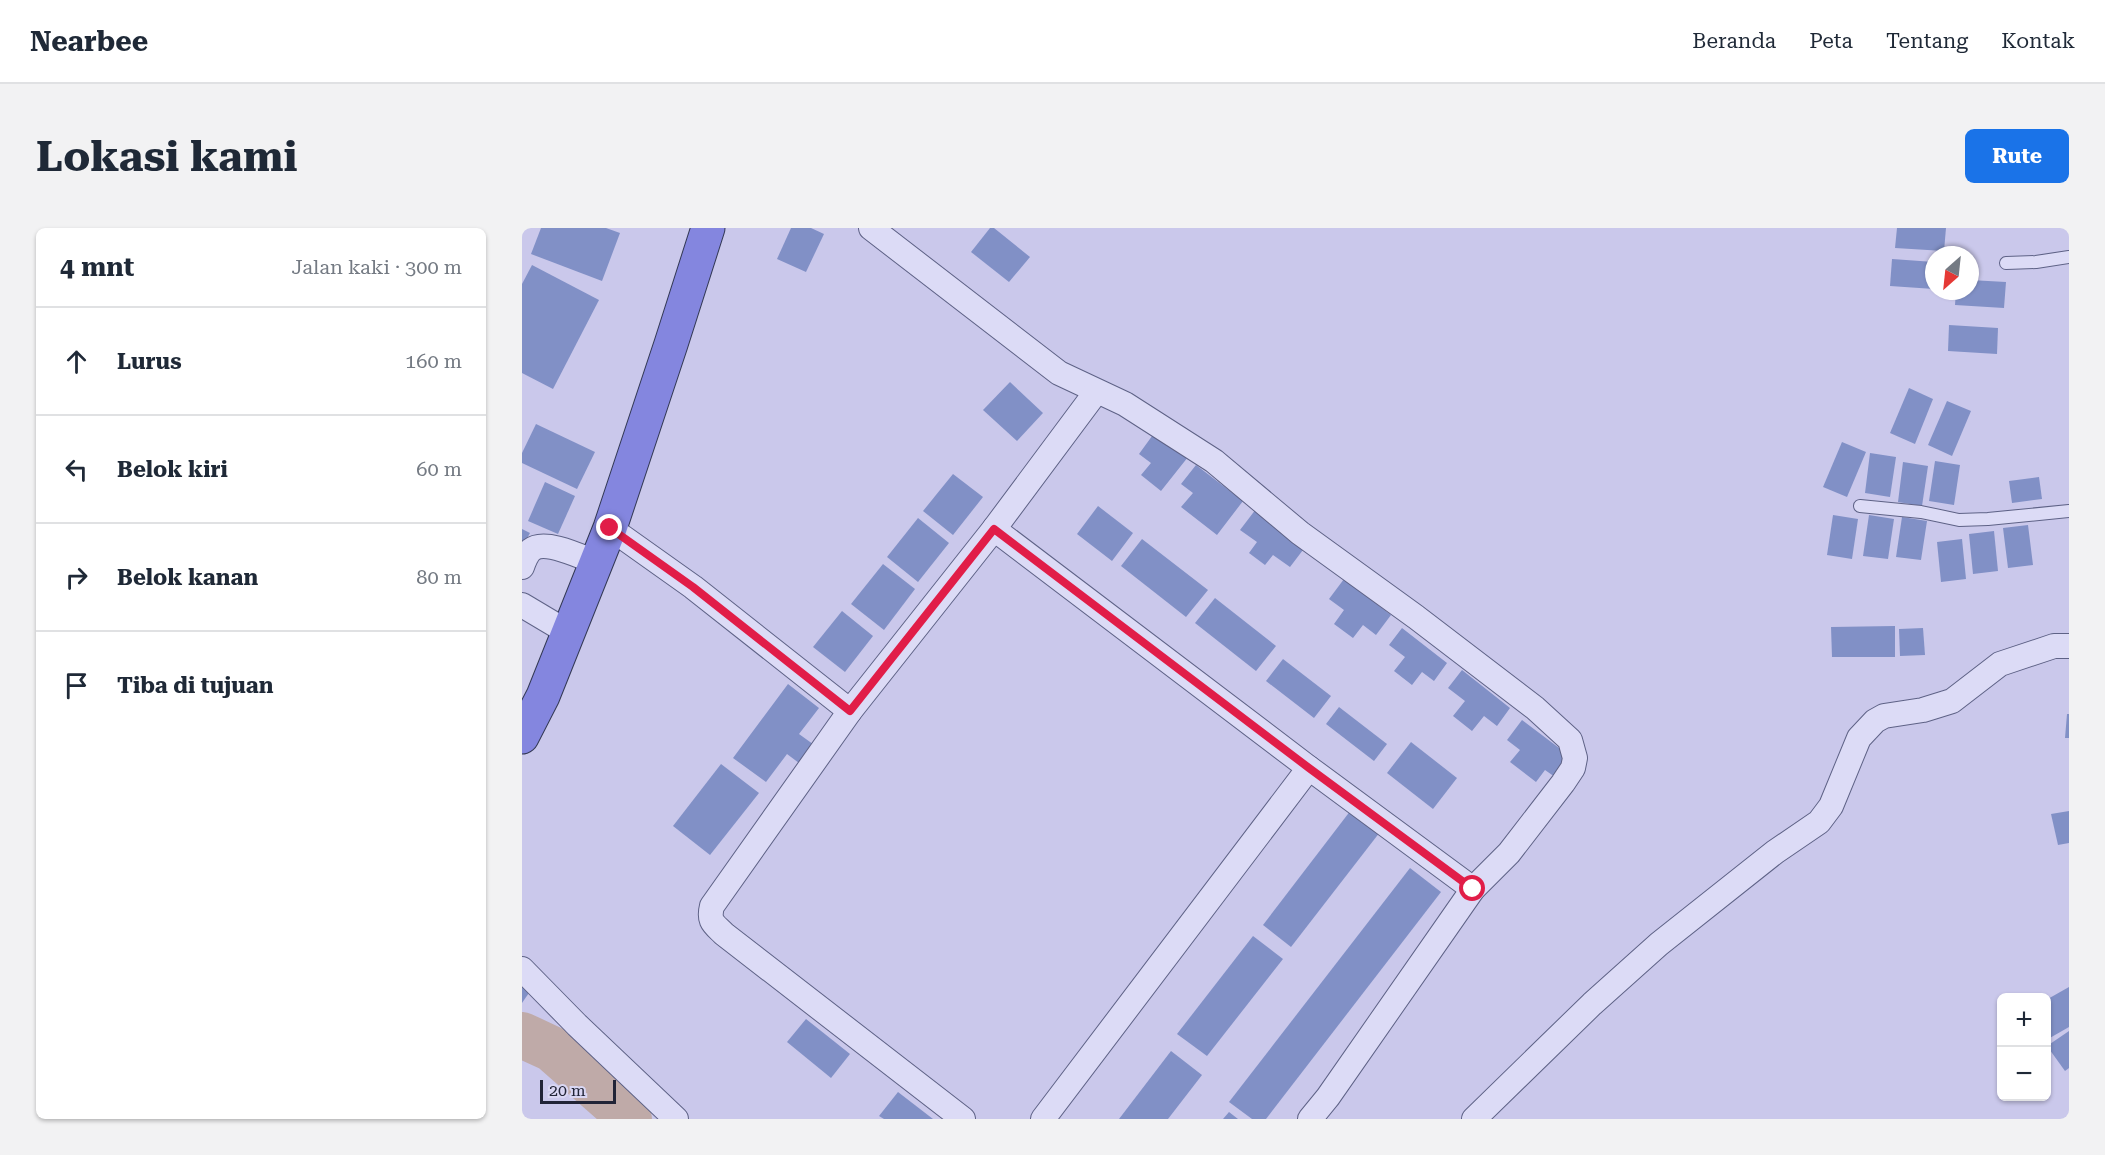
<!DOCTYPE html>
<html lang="id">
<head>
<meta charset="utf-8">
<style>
  :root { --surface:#fff; --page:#f2f2f3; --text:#1f2937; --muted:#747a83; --line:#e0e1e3; --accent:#1a73e8 }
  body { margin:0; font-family:"Roboto Serif",serif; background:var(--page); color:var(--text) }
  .controls { position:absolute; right:18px; bottom:18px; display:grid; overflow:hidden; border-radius:9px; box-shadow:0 2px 4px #0004 }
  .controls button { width:54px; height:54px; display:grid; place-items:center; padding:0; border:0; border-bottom:2px solid var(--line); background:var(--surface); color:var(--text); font:30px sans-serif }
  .compass { position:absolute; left:1403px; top:18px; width:54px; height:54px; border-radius:50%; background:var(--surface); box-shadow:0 2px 4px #0004; rotate:207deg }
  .scale { position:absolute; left:18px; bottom:15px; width:76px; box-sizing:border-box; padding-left:6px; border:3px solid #212437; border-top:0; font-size:16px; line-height:21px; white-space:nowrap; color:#212437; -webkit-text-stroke:4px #d9d7f3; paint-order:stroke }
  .stop { position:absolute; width:18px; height:18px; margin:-14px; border:4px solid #e11d48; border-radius:50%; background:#fff }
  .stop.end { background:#e11d48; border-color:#fff; box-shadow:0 2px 6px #0008 }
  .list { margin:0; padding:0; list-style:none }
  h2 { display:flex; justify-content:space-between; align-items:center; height:78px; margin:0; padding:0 24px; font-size:26px }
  h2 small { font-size:20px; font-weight:400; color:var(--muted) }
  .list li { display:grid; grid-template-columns:39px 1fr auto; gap:18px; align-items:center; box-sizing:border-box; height:108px; padding:0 24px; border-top:2px solid var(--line) }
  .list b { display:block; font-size:22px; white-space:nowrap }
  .list em { font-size:20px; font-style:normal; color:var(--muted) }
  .icon { flex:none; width:33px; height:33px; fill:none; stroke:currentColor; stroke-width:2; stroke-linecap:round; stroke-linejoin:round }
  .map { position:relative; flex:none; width:1547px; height:891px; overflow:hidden; border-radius:9px }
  header { display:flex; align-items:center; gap:36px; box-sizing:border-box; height:84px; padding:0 30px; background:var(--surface); border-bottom:2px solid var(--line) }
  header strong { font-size:28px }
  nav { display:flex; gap:33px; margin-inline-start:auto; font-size:21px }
  .intro { display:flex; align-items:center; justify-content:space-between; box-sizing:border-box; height:144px; padding:0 36px }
  h1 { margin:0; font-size:42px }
  .button { padding:15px 27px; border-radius:9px; background:var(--accent); color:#fff; font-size:21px; font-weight:700 }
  main { display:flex; gap:36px; padding:0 36px }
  aside { flex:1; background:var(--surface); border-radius:9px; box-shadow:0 2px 4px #0004 }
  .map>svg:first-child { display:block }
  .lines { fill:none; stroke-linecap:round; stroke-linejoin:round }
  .river { stroke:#bfaaa8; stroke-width:46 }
  .building { fill:#8190c6 }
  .service-casing { stroke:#5e6286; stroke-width:14 }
  .minor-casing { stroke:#5e6286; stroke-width:26 }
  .trunk-casing { stroke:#323854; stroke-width:35 }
  .service { stroke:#dcdbf6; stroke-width:12 }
  .minor { stroke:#dcdbf6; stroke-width:24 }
  .trunk { stroke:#8486df; stroke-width:33 }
  .route { stroke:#e11d48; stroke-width:8 }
</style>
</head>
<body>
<header>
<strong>Nearbee</strong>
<nav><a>Beranda</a><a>Peta</a><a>Tentang</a><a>Kontak</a></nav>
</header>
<div class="intro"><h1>Lokasi kami</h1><a class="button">Rute</a></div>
<main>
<aside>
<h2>4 mnt<small>Jalan kaki · 300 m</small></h2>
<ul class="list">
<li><svg class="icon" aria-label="ahead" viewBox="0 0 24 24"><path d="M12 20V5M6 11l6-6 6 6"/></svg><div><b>Lurus</b></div><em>160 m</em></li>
<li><svg class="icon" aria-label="left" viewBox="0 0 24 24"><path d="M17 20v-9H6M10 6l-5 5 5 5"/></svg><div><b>Belok kiri</b></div><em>60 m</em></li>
<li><svg class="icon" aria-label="right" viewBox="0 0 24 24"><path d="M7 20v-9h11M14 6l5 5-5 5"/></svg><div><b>Belok kanan</b></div><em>80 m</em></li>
<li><svg class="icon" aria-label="arrive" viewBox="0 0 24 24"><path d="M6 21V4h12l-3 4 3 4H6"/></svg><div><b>Tiba di tujuan</b></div></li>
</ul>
</aside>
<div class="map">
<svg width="1547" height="891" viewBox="0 0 1547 891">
  <rect width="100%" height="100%" fill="#cac8eb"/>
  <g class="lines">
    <path class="river" d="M0,807L30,821L96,879L107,891"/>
  </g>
  <g class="building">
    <path d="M19,0H84L98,5L80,53L9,26Z"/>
    <path d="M269,0H289L302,6L284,44L255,31Z"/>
    <path d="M468,0H472L508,29L487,54L449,24Z"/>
    <path d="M1375,0H1424L1422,23L1373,20Z"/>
    <path d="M1370,31L1412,34V61L1368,58Z"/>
    <path d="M10,37L77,72L31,161L0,145V56Z"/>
    <path d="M1448,52L1484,54L1482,80L1433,77L1434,63H1448Z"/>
    <path d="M1427,97L1476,100L1475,126L1426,123Z"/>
    <path d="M488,154L521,185L495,213L461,182Z"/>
    <path d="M1387,160L1411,171L1393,216L1368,205Z"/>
    <path d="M1425,173L1449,183L1430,228L1406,217Z"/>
    <path d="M14,196L73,224L55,261L0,235V225Z"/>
    <path d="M633,204L666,229L639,263L619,247L629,235L617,226Z"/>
    <path d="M1320,214L1344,224L1325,269L1301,259Z"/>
    <path d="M1348,225L1374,229L1368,269L1343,265Z"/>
    <path d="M1413,233L1438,237L1432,277L1407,273Z"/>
    <path d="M1381,234L1406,238L1400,278L1376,274Z"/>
    <path d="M674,237L721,273L695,307L659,279L671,265L659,256Z"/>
    <path d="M431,246L461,269L431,307L401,283Z"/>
    <path d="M1517,249L1520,271L1490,275L1487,253Z"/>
    <path d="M23,254L53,268L36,306L6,293Z"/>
    <path d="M576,278L611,305L590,333L555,306Z"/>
    <path d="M734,281L784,318L768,339L751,327L743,337L727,325L735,314L718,302Z"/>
    <path d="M1311,287L1336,291L1330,331L1305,327Z"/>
    <path d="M1347,287L1372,291L1366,331L1341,328Z"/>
    <path d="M1380,289L1405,293L1399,332L1374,329Z"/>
    <path d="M396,290L427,315L396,354L365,329Z"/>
    <path d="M1506,297L1511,337L1486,340L1481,300Z"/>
    <path d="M0,301L8,305L0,320Z"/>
    <path d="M1472,303L1476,343L1451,346L1447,306Z"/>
    <path d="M620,311L686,362L664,389L599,338Z"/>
    <path d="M1440,311L1444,351L1419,354L1415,314Z"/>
    <path d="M361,336L393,361L362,402L329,376Z"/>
    <path d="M822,351L869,387L854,407L841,397L831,410L812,396L822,382L807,371Z"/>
    <path d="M693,370L754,418L734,443L673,395Z"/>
    <path d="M320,383L351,408L323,444L291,419Z"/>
    <path d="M1373,398V429H1310L1309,399Z"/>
    <path d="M880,400L925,435L912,453L900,444L890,457L872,443L883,429L867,417Z"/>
    <path d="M1401,400L1403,427L1378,428L1377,401Z"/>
    <path d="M761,431L809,468L792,490L744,453Z"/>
    <path d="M940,442L988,480L975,498L962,488L950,503L931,488L943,473L926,460Z"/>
    <path d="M266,456L297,480L277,506L295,519L281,538L265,526L244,554L211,530Z"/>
    <path d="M817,479L865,516L852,533L804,496Z"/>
    <path d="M1545,486H1547V510H1543Z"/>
    <path d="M1000,492L1049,529L1033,549L1023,542L1014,554L988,534L998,522L985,512Z"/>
    <path d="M889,514L935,550L911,581L865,545Z"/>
    <path d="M199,536L237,565L188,627L151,598Z"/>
    <path d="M829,582L858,604L769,719L741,697Z"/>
    <path d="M1547,583V615L1536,617L1529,586Z"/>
    <path d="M888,640L919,664L744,891H730L707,874Z"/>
    <path d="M731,708L761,731L685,828L655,806Z"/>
    <path d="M0,756L9,762L0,775Z"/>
    <path d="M1547,759V799L1526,811L1524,808V772Z"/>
    <path d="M284,791L328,826L309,850L265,814Z"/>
    <path d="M1547,803V840L1543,843L1525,818Z"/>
    <path d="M649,823L680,847L646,891H597Z"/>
    <path d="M376,864L411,891H362L357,888Z"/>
    <path d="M707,884L716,891H701Z"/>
  </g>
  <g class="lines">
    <defs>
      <g id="service">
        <path d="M1484,35L1514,34L1547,29"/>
        <path d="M1338,278L1399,284L1437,292L1466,291L1547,283"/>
      </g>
      <g id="minor">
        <path d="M349,0L537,145L603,176L692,233L778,305L894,389L1013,480L1048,512L1053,530L1051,540L1041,555L987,625L951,661L806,869L788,891"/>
        <path d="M88,300L171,359L328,483"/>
        <path d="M472,301L787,540L951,661"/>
        <path d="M0,339C2,333 4,327 9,322C22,311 58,328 73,334"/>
        <path d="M0,377L47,405"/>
        <path d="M0,741L55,797L154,891"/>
        <path d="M441,891L202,706C192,696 186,694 190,678L328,483L472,301L574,164"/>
        <path d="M521,891L787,540"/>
        <path d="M952,891L1070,776L1137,716L1253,624L1297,594L1309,578L1337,510L1353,493L1362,488L1401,482L1430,473L1478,436L1532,418H1547"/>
      </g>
      <path id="trunk" d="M0,509L21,468L88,300L149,116L186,0"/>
    </defs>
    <use href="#service" class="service-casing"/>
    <use href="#minor" class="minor-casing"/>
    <use href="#trunk" class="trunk-casing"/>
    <use href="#service" class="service"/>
    <use href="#minor" class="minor"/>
    <use href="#trunk" class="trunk"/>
  </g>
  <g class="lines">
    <path class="route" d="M88,300L171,359L328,483L472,301L787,540L951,661"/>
  </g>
</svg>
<div class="controls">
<button>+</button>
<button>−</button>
</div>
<svg class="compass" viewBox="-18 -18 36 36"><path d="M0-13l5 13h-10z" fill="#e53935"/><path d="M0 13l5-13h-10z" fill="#747a83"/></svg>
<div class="scale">20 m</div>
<div class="stop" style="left:951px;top:661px"></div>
<div class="stop end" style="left:88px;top:300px"></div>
</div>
</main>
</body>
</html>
